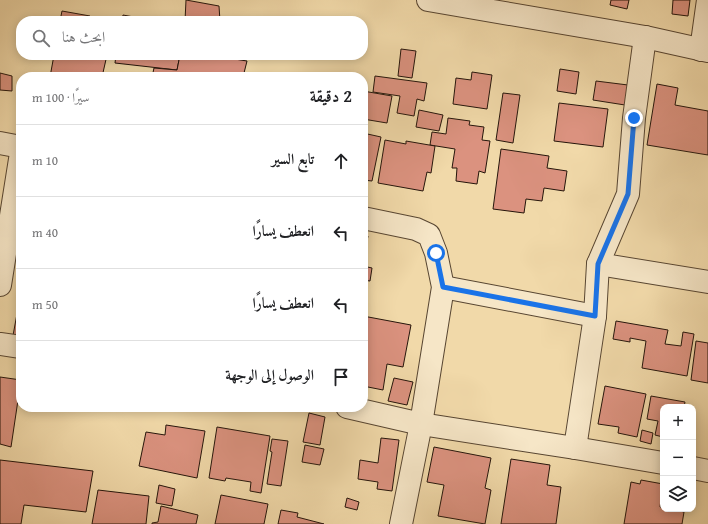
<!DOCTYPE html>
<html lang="ar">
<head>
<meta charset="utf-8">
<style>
  :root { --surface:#fff; --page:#f6f6f6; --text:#202124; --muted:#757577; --line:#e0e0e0 }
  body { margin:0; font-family:"Gentium Book Plus",Amiri,serif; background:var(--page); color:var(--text); direction:rtl }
  .controls { position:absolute; right:12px; bottom:12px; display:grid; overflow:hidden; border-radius:8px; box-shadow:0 2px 10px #0003 }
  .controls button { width:36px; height:36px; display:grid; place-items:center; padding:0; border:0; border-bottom:1px solid var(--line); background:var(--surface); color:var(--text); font:20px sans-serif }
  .stop { position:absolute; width:12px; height:12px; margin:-9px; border:3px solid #1a73e8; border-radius:50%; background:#fff }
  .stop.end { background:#1a73e8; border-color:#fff; box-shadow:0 1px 4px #0008 }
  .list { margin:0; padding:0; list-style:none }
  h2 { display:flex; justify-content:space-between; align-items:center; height:52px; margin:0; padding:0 16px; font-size:17px }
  h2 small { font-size:13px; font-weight:400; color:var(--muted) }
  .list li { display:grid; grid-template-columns:26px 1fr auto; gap:12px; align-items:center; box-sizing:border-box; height:72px; padding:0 16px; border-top:1px solid var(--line) }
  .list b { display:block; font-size:15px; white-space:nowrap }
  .list em { font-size:13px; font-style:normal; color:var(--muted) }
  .icon { flex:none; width:22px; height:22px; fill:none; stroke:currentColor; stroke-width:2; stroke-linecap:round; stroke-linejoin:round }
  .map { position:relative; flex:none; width:708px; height:524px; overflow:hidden; direction:ltr }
  .search { position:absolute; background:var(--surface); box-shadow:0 2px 10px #0003; left:16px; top:16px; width:352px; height:44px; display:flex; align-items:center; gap:10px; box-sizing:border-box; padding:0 14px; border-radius:16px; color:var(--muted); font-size:15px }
  .panel { position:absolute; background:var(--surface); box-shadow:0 2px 10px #0003; left:16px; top:72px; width:352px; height:340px; border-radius:16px; direction:rtl }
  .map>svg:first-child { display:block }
  .building { fill:#db927f; stroke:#25150b }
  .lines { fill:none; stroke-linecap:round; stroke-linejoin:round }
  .minor-casing { stroke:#584632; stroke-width:24 }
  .minor { stroke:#f6e6c7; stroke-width:22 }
  .route { stroke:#1a73e8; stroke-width:5 }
</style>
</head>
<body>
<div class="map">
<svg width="708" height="524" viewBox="0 0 708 524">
  <rect width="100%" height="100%" fill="#f1d9a9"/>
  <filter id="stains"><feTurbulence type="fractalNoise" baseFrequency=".005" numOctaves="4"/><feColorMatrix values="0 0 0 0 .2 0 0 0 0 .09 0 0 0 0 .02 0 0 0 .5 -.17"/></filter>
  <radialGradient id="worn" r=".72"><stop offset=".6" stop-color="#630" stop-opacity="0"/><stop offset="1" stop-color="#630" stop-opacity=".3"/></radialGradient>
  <g class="building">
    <path d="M186,0L219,6L220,21H185Z"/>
    <path d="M611,0H629L627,9L610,5Z"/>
    <path d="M673,0H690L688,16L672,14Z"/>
    <path d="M62,11L90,16L89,21H60Z"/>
    <path d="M123,15L155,21H122Z"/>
    <path d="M401,49L416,51L412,78L398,76Z"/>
    <path d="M54,55H107L102,77L76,76V77H50Z"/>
    <path d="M116,55H180L177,70L115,63Z"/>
    <path d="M180,55H222V57L247,61L243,77H152L154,68L177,70Z"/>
    <path d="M560,69L579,72L576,94L557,91Z"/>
    <path d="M472,72L492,75L487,109L453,104L456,78L471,80Z"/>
    <path d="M0,73L12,76V91L0,90Z"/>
    <path d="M375,76L427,83L424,101L417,99L414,116L397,113L400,96L373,92Z"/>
    <path d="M596,81L628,85L625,105L593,100Z"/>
    <path d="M657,84L678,88L675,105L708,111V155L647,145Z"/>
    <path d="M363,91L392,96L387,123L363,119Z"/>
    <path d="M503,93L520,95L513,143L496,140Z"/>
    <path d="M559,103L608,109L603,147L554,141Z"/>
    <path d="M419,110L443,115L439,131L416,127Z"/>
    <path d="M448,118L470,121L469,125L484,127L482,140L490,141L485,173L479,171L477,184L456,181L457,168H452L455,149L430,145L432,132L446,134Z"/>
    <path d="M363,133L381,137L372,181L363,180Z"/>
    <path d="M385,140L406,144V141L435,146L431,173L427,172L423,191L378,183Z"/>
    <path d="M501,149L549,156L547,168L567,171L564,191L544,188L542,201L526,199L524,213L493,209Z"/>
    <path d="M363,235L368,236L363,262Z"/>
    <path d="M363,266L372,268L370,281L363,280Z"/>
    <path d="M21,292V343L12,341Z"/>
    <path d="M363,316L411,325L403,367L387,364L383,390L363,386Z"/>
    <path d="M616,321L668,330L665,344L681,346L683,332L694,334L687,376L642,368L646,341L630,338V342L613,339Z"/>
    <path d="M696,341L708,343V383L691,380Z"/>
    <path d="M0,377L21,380L11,447L0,444Z"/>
    <path d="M394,378L413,382L407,405L388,401Z"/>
    <path d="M605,386L646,394L637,437L618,433L619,427L598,424Z"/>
    <path d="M651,396L685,402L684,407H663V437L655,435L658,421L647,419Z"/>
    <path d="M309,413L325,417L320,445L303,442Z"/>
    <path d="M166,425L205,431L197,478L139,466L146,432L165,435Z"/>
    <path d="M217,427L270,436L261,493L250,491L251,482L226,478L225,481L209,478Z"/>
    <path d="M642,430L653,433L651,444L640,441Z"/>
    <path d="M381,438L399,440L392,491L377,489L378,482L358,479L360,460L378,463Z"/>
    <path d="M272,439L288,441L281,486L267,484L272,452L270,451Z"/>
    <path d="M305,445L324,449L320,465L302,462Z"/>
    <path d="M434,447L491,458L485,488L491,490L485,524L438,516L444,485L427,482Z"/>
    <path d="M511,459L550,465L547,485L561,487L556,524H501Z"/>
    <path d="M0,460L93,471L86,512L24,505L21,524H0Z"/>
    <path d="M641,480L663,484L660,507L684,512L682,524H624L631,482L640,484Z"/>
    <path d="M159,485L175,489L172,506L156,503Z"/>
    <path d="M98,490L149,496L146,524H92Z"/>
    <path d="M221,495L268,504L264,524H215Z"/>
    <path d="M347,498L359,502L357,510L345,507Z"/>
    <path d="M161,506L198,515L196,524H152V523L158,522Z"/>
    <path d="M281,510L298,513L297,517L324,524H278Z"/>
  </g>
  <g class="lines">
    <defs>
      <g id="minor">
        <path d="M428,0L645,37L708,51"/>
        <path d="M701,50L708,0"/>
        <path d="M0,143L21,147"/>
        <path d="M363,218L416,229L429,235L436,253L443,287L421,424L401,524"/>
        <path d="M598,264L708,282"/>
        <path d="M0,285L21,153"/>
        <path d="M443,287L595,316"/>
        <path d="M0,344L21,347"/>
        <path d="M347,407L421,424L575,448L663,463"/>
        <path d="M575,448L595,316L598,264L628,194L634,118L645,37"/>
        <path d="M693,468L708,471"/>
      </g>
    </defs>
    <use href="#minor" class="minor-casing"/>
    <use href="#minor" class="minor"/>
  </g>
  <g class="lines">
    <path class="route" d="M436,253L443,287L595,316L598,264L628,194L634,118"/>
  </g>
  <rect width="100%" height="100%" filter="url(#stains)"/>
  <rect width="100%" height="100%" fill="url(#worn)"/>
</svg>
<div class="controls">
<button>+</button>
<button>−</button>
<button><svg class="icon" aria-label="layers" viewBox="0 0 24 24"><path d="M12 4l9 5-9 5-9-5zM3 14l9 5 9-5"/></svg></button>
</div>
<div class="stop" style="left:436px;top:253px"></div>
<div class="stop end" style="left:634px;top:118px"></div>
<div class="search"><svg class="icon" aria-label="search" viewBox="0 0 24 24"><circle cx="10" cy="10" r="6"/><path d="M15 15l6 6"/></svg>ابحث هنا</div>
<section class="panel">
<h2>2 دقيقة<small>سيرًا · 100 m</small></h2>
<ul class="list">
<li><svg class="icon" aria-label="ahead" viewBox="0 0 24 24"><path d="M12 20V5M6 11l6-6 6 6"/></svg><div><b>تابع السير</b></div><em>10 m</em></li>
<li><svg class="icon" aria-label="left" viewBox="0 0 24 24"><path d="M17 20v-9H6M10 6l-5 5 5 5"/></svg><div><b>انعطف يسارًا</b></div><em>40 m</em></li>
<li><svg class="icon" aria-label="left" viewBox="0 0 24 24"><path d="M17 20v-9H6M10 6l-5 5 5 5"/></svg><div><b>انعطف يسارًا</b></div><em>50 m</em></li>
<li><svg class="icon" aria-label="arrive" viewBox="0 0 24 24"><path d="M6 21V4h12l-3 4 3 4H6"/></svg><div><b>الوصول إلى الوجهة</b></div></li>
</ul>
</section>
</div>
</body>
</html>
